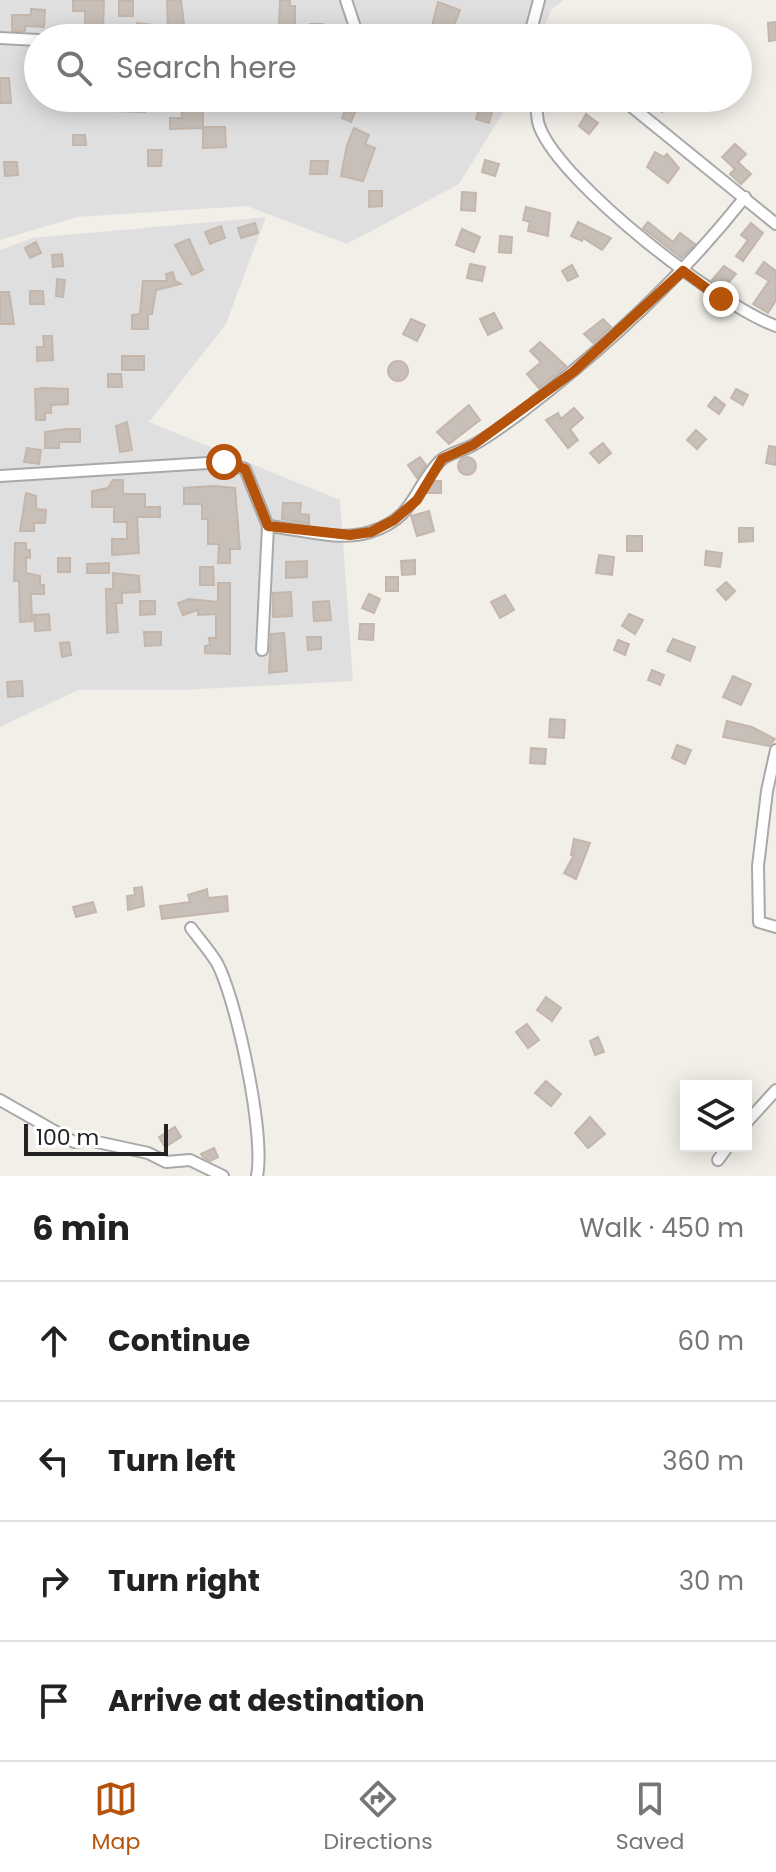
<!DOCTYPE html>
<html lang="en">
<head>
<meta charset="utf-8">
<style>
  :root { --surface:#fff; --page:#f6f6f6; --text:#222; --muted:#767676; --line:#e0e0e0; --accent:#b45309 }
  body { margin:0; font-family:Poppins,sans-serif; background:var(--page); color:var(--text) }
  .controls { position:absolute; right:24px; bottom:24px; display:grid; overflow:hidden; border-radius:0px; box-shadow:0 4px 20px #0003 }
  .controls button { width:72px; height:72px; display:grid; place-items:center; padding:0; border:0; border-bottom:2px solid var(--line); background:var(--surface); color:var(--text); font:40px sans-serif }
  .scale { position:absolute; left:24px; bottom:20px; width:144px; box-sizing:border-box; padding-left:8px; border:4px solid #222; border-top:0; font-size:22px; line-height:28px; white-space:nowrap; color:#222; -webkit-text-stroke:6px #fff; paint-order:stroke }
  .stop { position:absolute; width:24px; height:24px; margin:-18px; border:6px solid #b45309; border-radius:50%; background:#fff }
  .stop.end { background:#b45309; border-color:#fff; box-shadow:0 2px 8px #0008 }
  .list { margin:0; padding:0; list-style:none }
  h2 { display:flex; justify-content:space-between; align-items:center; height:104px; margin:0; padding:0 32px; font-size:34px }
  h2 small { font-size:26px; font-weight:400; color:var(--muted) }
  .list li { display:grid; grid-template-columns:52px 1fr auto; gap:24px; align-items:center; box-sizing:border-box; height:120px; padding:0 32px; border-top:2px solid var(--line) }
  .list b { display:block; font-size:30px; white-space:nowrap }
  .list em { font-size:26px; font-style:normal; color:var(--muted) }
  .icon { flex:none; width:44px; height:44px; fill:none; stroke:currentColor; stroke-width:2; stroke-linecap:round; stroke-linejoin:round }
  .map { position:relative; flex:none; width:776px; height:1176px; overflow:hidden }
  .search { position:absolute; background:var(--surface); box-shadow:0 4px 20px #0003; left:24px; right:24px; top:24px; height:88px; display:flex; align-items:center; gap:20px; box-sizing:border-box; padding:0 28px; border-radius:44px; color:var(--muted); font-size:30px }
  .sheet { height:584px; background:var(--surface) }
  nav { display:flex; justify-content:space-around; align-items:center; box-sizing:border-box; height:112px; border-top:2px solid var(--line); background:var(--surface); font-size:22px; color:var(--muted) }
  nav a { display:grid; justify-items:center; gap:4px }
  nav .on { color:var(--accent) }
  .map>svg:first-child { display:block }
  .residential { fill:#e0dfdf }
  .building { fill:#c7bfb8; stroke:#c4b6ab; stroke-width:2 }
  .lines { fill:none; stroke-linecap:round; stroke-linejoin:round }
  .minor-casing { stroke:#a9a9a9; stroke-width:14 }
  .minor { stroke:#fff; stroke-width:10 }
  .route { stroke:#b45309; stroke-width:10 }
</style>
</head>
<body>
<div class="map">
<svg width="776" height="1176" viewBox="0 0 776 1176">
  <rect width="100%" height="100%" fill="#f2efe9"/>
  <g class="residential">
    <path d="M0,0H564L552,9L539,38H38V98H512L459,184L347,244L247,206L77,217L0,240Z"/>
    <path d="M266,217L226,324L149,422L340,500L353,681L181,690H78L0,727V250L32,238Z"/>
  </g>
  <g class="building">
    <path d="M73,0H104L103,30H85V11H73Z"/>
    <path d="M167,0H181L185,33H168Z"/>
    <path d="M280,0H290V6H295V26L279,25Z"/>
    <rect x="119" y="1" width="14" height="15"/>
    <path d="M438,2L460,10L453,28L445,26L441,38H429Z"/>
    <path d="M31,9L45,10L44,27L25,26V31H12V15H31Z"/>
    <path d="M776,22V40L769,41L768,23Z"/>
    <path d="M137,23L152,25L153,35H137Z"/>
    <path d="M310,24H323V35L310,34Z"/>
    <path d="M587,26L610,34L613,26L621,29L618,38H583Z"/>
    <path d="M0,78H9L11,103H0Z"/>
    <path d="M114,98H146L145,112L113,111Z"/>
    <path d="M350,98H361L351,122L342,118Z"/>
    <path d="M397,98H412L407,110L394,104Z"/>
    <path d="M656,98H674L662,112L652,103Z"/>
    <path d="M181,100H203V127H225L226,147L203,148V128L170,129V118H182Z"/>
    <path d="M479,107L492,112L489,123L476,119Z"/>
    <path d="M586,114L598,123L589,134L579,126Z"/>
    <path d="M354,128L369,135L365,144L375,148L363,181L341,176L347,145Z"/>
    <path d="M73,135H85L86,145H73Z"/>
    <path d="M735,144L746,154L738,162L751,174L741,184L730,174L735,169L722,157Z"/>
    <path d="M148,150H162L161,166H148Z"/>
    <path d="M655,152L664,157L667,154L679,168L668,183L647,167Z"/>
    <path d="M485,160L499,164L495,176L482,172Z"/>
    <path d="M311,161H328L327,174H310Z"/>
    <path d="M4,162H17L18,175L5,176Z"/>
    <path d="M369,191H382V206L369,207Z"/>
    <path d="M462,192L476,193L475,211L461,210Z"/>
    <path d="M526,207L550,213L548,236L528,231L530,222L523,220Z"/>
    <path d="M578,222L611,238L602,250L583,238L582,241L571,236Z"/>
    <path d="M648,222L673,242L680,233L695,244L681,258L643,228Z"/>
    <path d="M255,223L258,233L241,238L238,228Z"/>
    <path d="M751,223L763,233L743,261L736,256L748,240L741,235Z"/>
    <path d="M221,226L225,238L210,244L205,232Z"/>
    <path d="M462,229L480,237L474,252L456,245Z"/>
    <path d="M500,236L512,237L511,253L499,252Z"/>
    <path d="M189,239L203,270L192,275L175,245Z"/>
    <path d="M36,242L41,253L30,258L25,248Z"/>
    <path d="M62,254L63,266L53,267L52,255Z"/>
    <path d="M764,262L776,271V300L768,313L753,304L769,281L756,273Z"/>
    <path d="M470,264L485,267L482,281L467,278Z"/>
    <path d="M572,265L578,276L568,281L562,271Z"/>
    <path d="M724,266L736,274L724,288L712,280Z"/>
    <path d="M173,272L175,281L181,284L156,290L152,314H148V329H132V315L140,314L143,281H167L166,274Z"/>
    <path d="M57,279L65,280L63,297L56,296Z"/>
    <path d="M30,291H43L44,304H30Z"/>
    <path d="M0,292H9L14,324H0Z"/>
    <path d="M494,313L502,328L488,335L480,319Z"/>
    <path d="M411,319L425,325L417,341L403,334Z"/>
    <path d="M603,319L611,327L593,343L584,334Z"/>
    <path d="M43,336H52L53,360L37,361V347H44Z"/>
    <path d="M540,342L566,366L539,388L527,374L541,362L530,351Z"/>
    <rect x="122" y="356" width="22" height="14"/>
    <circle cx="398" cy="371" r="10"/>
    <path d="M108,374H121L122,387H108Z"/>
    <path d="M42,388L68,389V404L51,405V413H45V420H36L35,389Z"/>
    <path d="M736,389L748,395L743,405L731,398Z"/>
    <path d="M715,397L725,405L719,414L708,406Z"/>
    <path d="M469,405L480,420L449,444L437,432Z"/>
    <path d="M574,408L583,418L570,429L578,440L568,448L546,420L558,413L561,419Z"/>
    <path d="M127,422L132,450L120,452L116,426Z"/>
    <path d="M66,429H80V442H59V448H45V432Z"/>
    <path d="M696,430L706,439L697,449L687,440Z"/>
    <path d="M603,443L611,453L599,463L590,453Z"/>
    <path d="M769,446L776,447V465L766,463Z"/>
    <path d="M27,448L41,450L39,464L24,462Z"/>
    <circle cx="467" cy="466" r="9"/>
    <path d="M420,457L426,465L417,478L408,465Z"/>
    <path d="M113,480H123V494H145V507H160V517H137L139,553L112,555V539H127V522H114V507H92V491L108,488Z"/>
    <path d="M434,481H441V493H427Z"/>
    <path d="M214,486L235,488L240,549H230V563H218L219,544H208V519H202V504H184V488Z"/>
    <path d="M26,493L36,496V509L46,510L45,523H34V531H20Z"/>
    <path d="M283,503H301L300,514L309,515V524L282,519Z"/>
    <path d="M429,511L434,531L417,536L411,516Z"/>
    <path d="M739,528H753V541L739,542Z"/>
    <rect x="627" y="536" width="15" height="15"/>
    <path d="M15,543H26V550H30V558L26,557V573L40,576V585H44V594H31L32,621L20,622L19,581H14Z"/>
    <path d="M706,551L722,553L720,567L705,565Z"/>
    <path d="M599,555L614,557L612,575L596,573Z"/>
    <rect x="58" y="558" width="12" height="14"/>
    <path d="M415,560V574L402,575L401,561Z"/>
    <path d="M307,561V577L286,578V562Z"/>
    <path d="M109,563V573H87V564Z"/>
    <path d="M200,567H213L214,585H200Z"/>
    <path d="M113,573L139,576L140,592L122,593V603H116L118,632L107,633L106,589H113Z"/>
    <rect x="386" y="577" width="12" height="14"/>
    <path d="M726,582L735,591L726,600L717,590Z"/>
    <path d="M218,583H230V654L205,653V646L210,645L209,638H216V614L198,615V610L183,615L178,603L189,599L218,602Z"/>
    <path d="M291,592L292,616L273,617V593Z"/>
    <path d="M369,594L380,599L374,613L362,608Z"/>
    <path d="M505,595L514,610L500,618L491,602Z"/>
    <path d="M140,601H155V614L140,615Z"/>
    <path d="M329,601L331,620L314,621L313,602Z"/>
    <path d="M49,614L50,630L35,631L34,615Z"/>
    <path d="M629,614L643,620L635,634L622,626Z"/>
    <path d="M360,624H374L373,640L359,639Z"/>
    <path d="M144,632H161V645L145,646Z"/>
    <path d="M284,633L287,671L269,673L271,634Z"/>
    <path d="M307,637H321V649L308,650Z"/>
    <path d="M673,639L695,647L690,661L667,651Z"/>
    <path d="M618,640L629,644L625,655L614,650Z"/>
    <path d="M69,642L71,655L62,657L60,643Z"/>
    <path d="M652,670L664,675L660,685L648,680Z"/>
    <path d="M733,676L751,684L741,705L723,697Z"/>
    <path d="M22,681L23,696L8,697L7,682Z"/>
    <path d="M550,719L565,720L564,738L549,737Z"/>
    <path d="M727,721L752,727L775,739L769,746L723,737Z"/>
    <path d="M677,745L691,750L685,764L672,758Z"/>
    <path d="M531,748L546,749L545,764L530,763Z"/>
    <path d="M574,839L590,843L576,879L564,873L574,855H571Z"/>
    <path d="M142,887L144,906L128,910L127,896L135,895L134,888Z"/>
    <path d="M207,889L208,898L227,896L228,911L162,919L160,906L190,902L188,895Z"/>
    <path d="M93,902L96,912L76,917L73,907Z"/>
    <path d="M546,997L561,1008L552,1021L537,1010Z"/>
    <path d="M527,1024L539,1040L528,1048L516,1032Z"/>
    <path d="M598,1037L604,1052L595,1055L590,1041Z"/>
    <path d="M546,1081L561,1094L551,1106L535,1093Z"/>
    <path d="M590,1117L605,1134L588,1148L575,1133Z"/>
    <path d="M175,1127L181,1137L165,1147L159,1137Z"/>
    <path d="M214,1148L218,1157L210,1161L203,1157L201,1154Z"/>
  </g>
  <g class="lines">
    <defs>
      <g id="minor">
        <path d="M346,0L355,27L353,38"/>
        <path d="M0,38L38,40"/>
        <path d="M529,38L539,0"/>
        <path d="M536,98C537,107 536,120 540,128C563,185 718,305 776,326"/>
        <path d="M621,98L776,224"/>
        <path d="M0,476L224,462L245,469L268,526L262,650"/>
        <path d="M268,526C299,529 339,542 370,532C416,518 413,488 440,461C448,453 463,451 473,445C490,436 507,423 523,411C605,348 680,279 745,197"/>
        <path d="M776,750L767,791L758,866L759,922L776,927"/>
        <path d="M191,928C199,939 210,951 217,963C237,1001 265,1134 257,1176"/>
        <path d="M0,1100L74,1142L88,1140L148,1153L166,1162L190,1160L223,1176"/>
        <path d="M746,1123L776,1090"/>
        <path d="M718,1160L728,1146"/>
      </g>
    </defs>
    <use href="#minor" class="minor-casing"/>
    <use href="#minor" class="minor"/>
  </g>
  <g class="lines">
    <path class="route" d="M224,462L245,469L268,526L350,535L371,532L394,520L417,500L442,459L473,445L573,372L683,271L721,299"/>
  </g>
</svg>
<div class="controls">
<button><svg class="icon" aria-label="layers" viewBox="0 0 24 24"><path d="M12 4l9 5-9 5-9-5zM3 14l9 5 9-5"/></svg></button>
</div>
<div class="scale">100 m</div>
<div class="stop" style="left:224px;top:462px"></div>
<div class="stop end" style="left:721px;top:299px"></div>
<div class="search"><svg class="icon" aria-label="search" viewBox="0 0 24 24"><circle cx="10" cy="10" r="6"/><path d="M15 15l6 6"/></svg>Search here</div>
</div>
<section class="sheet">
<h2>6 min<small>Walk · 450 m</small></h2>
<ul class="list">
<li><svg class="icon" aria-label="ahead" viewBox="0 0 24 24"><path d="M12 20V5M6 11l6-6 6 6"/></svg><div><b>Continue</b></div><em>60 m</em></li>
<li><svg class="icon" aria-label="left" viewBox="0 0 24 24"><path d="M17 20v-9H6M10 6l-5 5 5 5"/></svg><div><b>Turn left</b></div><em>360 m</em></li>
<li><svg class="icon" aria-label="right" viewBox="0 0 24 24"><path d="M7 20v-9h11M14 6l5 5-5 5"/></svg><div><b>Turn right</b></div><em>30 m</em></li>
<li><svg class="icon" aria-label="arrive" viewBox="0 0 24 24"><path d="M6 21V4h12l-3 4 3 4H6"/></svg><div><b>Arrive at destination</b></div></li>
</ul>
</section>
<nav>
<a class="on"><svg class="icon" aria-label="map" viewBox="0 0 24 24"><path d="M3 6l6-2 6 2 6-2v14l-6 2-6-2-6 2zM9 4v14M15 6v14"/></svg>Map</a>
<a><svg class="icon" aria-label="directions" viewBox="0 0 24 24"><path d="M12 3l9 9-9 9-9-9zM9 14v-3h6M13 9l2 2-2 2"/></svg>Directions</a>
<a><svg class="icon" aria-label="saved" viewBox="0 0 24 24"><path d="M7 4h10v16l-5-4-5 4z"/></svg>Saved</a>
</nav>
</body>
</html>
